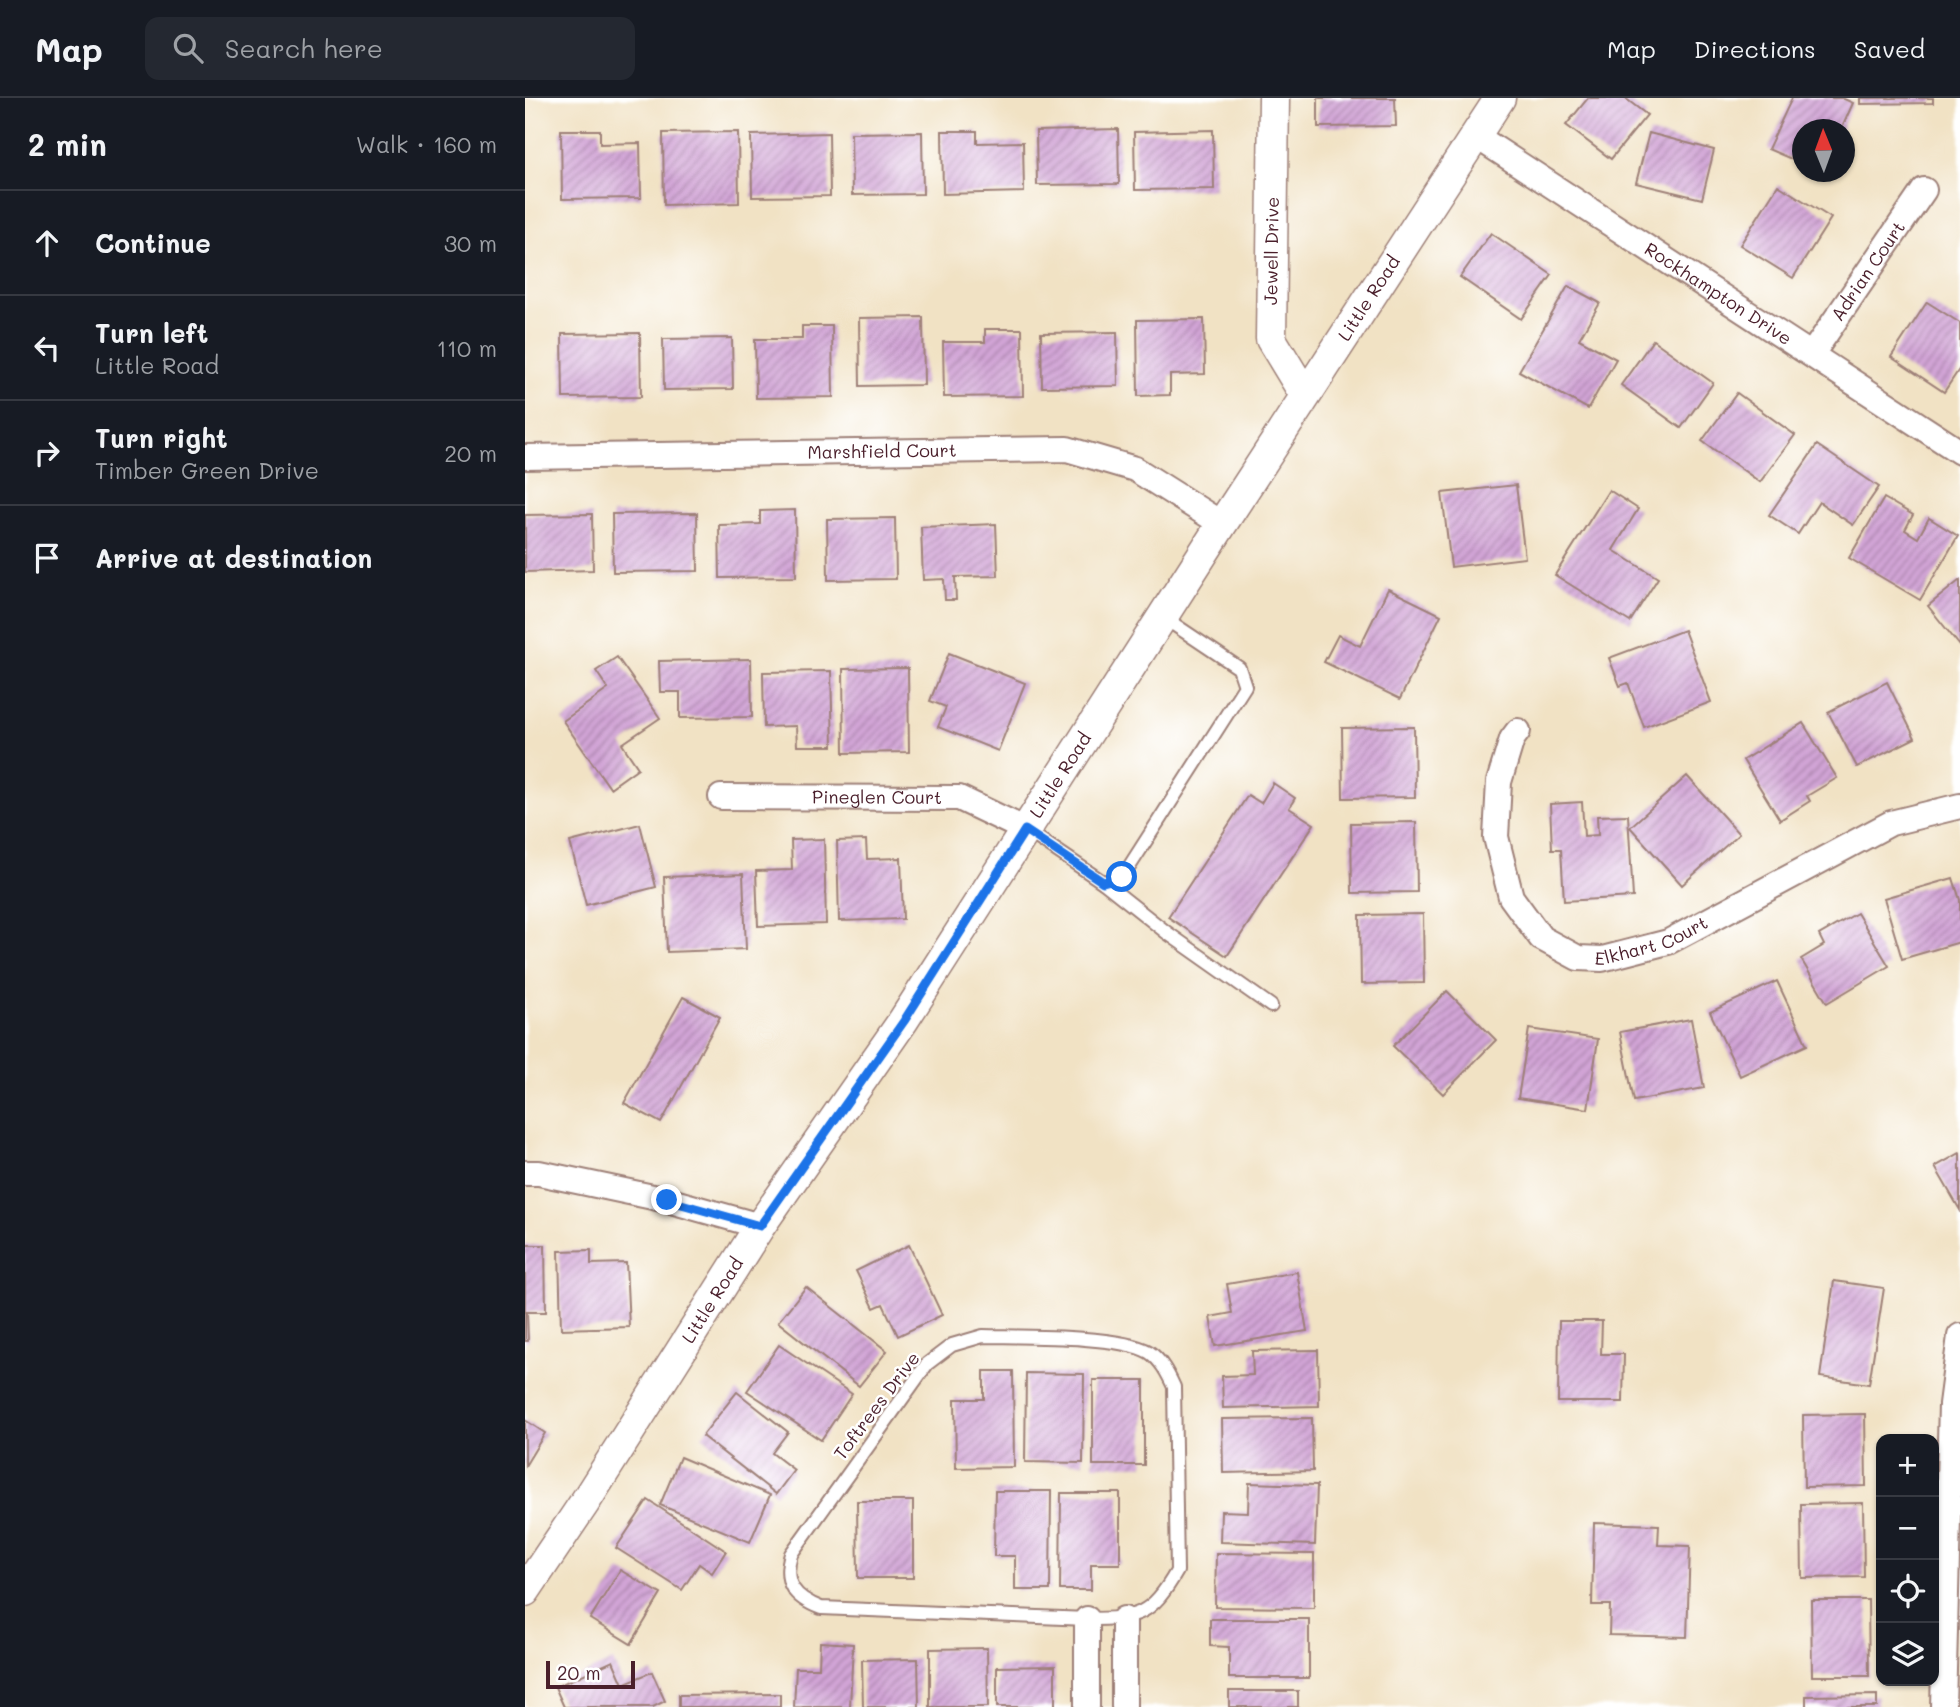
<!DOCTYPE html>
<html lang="en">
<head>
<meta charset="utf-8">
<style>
  :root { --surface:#171b24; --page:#242831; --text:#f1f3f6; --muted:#9ea1a6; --line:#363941 }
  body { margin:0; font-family:Mali,sans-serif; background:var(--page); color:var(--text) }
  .controls { position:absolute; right:21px; bottom:21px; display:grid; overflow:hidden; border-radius:14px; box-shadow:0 2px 5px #0004 }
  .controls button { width:63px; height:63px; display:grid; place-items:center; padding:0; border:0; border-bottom:2px solid var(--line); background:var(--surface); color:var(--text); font:35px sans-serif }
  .compass { position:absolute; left:1267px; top:21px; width:63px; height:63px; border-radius:50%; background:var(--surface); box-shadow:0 2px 5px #0004; rotate:359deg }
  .scale { position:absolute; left:21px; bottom:18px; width:89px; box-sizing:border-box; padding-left:7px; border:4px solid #4a1f2b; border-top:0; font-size:19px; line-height:24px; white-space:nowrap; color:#4a1f2b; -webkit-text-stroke:5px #fff; paint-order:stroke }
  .stop { position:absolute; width:21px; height:21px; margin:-16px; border:5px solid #1a73e8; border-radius:50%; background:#fff }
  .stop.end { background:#1a73e8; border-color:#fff; box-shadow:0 2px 7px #0008 }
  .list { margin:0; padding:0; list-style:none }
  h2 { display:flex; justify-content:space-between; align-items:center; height:91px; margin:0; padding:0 28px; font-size:30px }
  h2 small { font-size:23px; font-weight:400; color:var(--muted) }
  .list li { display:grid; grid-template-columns:46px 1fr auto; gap:21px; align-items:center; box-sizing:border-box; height:105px; padding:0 28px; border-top:2px solid var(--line) }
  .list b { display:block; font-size:26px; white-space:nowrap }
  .list p { margin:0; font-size:23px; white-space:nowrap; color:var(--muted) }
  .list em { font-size:23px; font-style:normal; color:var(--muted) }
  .icon { flex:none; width:38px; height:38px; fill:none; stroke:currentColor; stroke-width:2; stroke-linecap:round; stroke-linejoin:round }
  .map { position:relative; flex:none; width:1435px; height:1609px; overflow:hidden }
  header { display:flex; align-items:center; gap:42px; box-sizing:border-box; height:98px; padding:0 35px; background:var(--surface); border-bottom:2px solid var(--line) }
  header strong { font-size:33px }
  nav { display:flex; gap:38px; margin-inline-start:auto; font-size:24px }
  .search { width:490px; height:63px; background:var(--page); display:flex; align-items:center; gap:18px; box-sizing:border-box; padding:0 24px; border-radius:14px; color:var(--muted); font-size:26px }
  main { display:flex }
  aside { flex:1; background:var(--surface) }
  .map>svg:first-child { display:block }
  .building { fill:url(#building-hatch) }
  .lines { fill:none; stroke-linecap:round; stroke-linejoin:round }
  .service-casing { stroke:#9e8078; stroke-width:16 }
  .minor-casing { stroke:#9e8078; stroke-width:28 }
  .tertiary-casing { stroke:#9e8078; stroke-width:33 }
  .service { stroke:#fff; stroke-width:12 }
  .minor { stroke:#fff; stroke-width:24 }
  .tertiary { stroke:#fff; stroke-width:30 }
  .route { stroke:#1a73e8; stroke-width:9 }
  .labels { text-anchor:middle; stroke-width:5; stroke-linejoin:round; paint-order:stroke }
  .street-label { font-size:18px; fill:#4a1f2b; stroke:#fff }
</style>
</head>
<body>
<header>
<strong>Map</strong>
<div class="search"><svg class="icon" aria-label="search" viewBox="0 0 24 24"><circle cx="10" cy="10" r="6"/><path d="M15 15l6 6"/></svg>Search here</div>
<nav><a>Map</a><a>Directions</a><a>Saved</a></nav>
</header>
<main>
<aside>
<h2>2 min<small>Walk · 160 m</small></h2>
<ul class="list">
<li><svg class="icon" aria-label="ahead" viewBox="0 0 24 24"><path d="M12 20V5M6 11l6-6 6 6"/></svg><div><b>Continue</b></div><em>30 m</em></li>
<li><svg class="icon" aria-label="left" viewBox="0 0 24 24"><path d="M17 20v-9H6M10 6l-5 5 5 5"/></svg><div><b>Turn left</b><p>Little Road</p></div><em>110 m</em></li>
<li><svg class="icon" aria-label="right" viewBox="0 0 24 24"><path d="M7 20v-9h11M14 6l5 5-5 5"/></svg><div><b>Turn right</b><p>Timber Green Drive</p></div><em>20 m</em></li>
<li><svg class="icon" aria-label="arrive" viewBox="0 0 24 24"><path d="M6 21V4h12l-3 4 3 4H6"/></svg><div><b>Arrive at destination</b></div></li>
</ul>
</aside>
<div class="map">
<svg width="1435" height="1609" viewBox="0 0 1435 1609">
  <defs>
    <pattern id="building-hatch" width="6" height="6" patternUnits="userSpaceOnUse" patternTransform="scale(1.75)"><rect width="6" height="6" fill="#d1a4d6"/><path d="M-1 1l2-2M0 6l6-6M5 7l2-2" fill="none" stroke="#ac85ae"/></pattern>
  </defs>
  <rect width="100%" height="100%" fill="#fff"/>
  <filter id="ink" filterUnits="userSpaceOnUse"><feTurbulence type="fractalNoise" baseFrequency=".0143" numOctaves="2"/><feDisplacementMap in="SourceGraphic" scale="14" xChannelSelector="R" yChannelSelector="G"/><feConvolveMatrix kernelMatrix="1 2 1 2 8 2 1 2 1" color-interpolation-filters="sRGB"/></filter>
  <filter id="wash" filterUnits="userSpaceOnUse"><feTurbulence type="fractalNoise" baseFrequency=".00686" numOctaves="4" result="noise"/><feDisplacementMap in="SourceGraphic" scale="28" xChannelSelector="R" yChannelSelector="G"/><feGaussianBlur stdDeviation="1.57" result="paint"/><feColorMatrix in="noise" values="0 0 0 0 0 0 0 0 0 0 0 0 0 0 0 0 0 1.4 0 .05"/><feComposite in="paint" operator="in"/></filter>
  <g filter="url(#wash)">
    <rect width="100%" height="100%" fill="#f1e2c4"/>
    <g id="blocks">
      <g class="building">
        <path d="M793,0H870L871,28L793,29Z"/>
        <path d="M1063,0H1100L1122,17L1086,61L1041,27Z"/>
        <path d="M1267,0H1317L1328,5L1316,32H1278V66L1243,51Z"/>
        <path d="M1335,0H1408V5L1335,6Z"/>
        <path d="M593,31L594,86L512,87L511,33Z"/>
        <path d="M36,32H75V46L115,45L116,100L37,101Z"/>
        <path d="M688,32L689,91L610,92L609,34Z"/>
        <path d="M417,33H452V45L498,44L499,94L418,96Z"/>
        <path d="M213,34L214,105L139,107L138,35Z"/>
        <path d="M397,34L398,96L327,97L326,35Z"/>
        <path d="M304,35L305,98L227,99L226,37Z"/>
        <path d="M1124,35L1189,52L1177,101L1111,85Z"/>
        <path d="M1253,87L1306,120L1268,180L1215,147Z"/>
        <path d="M966,135L1027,177L996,221L935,179Z"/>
        <path d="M1043,188L1075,205L1054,241L1091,261L1063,311L994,273Z"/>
        <path d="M1402,204L1435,225V270L1419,294L1366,259Z"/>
        <path d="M398,219L399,287L335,288L334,220Z"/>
        <path d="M679,221L680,276L645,277V297L613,298L612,222Z"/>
        <path d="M277,228H307L308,299L231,300L230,241H277Z"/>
        <path d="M460,231H497L498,298L419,299L418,244H460Z"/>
        <path d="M592,234L593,288L517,289L516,235Z"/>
        <path d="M115,235L116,299L38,300L37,236Z"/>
        <path d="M207,240L208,291L139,292L138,241Z"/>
        <path d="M1128,242L1188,285L1156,330L1096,287Z"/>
        <path d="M1212,295L1270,337L1235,384L1177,343Z"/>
        <path d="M1292,347L1354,389L1328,427L1294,404L1273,436L1244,417Z"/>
        <path d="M991,387L1000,460L926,469L917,395Z"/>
        <path d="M1084,392L1113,411L1088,452L1133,480L1105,524L1030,477Z"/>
        <path d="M1359,400L1388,417L1380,432L1393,440L1404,420L1433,438L1395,502L1324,460Z"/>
        <path d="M270,412L271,479L195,480L194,427L235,426V413Z"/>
        <path d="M172,415L173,473L88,474L87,416Z"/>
        <path d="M67,416L68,472L0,474V417Z"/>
        <path d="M370,420L371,481L303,482L302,421Z"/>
        <path d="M471,426L473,478L430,479L431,502H420L419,481L398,482L396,429Z"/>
        <path d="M1435,482V548L1403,508Z"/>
        <path d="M863,491L916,517L875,601L799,564L813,537L835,548Z"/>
        <path d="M1159,532L1186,604L1119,629L1103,585L1095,588L1084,560Z"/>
        <path d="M424,555L500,585L473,653L413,629L421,609L405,603Z"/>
        <path d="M92,559L135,620L97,646L113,670L85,690L38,623L83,591L71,573Z"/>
        <path d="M226,561L227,619L155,620V594H135L134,563Z"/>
        <path d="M383,570L384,654L319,655L318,571Z"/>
        <path d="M306,573L308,648H272L271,628L239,629L238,574Z"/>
        <path d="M1362,584L1390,640L1332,669L1303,614Z"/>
        <path d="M1278,625L1312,680L1282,698L1285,703L1255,722L1218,662Z"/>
        <path d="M889,629L890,699L818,700L817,630Z"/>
        <path d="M1162,678L1214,736L1157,787L1105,729Z"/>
        <path d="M748,685L770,700L764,710L789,726L702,858L643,819L723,697L736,705Z"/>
        <path d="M1057,704L1059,738L1073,737L1072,718L1103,717L1108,799L1039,803L1036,751H1027L1025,706Z"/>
        <path d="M891,724L892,794L827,795L826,725Z"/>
        <path d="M115,726L131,789L61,807L45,744Z"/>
        <path d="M299,741L301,826L233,828L231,773L267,772L266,742Z"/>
        <path d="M341,742L342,761L376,760L378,821L314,823L312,743Z"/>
        <path d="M218,776L221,851L142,854L139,779Z"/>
        <path d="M1428,780L1435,802V844L1377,861L1359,800Z"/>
        <path d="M1332,815L1364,868L1302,905L1276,861L1299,847L1294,837Z"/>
        <path d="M898,816L899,885L836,886L835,817Z"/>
        <path d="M1252,883L1282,947L1215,978L1185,914Z"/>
        <path d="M922,893L971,942L918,996L868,948Z"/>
        <path d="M158,899L195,919L136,1025L99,1005Z"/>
        <path d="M1166,921L1179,990L1109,1003L1095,934Z"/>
        <path d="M1004,931L1073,941L1063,1011L993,1000Z"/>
        <path d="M1435,1055V1112L1410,1069Z"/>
        <path d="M0,1147H20L21,1214H2L3,1243H0Z"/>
        <path d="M384,1147L417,1217L373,1238L358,1206L349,1210L331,1173Z"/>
        <path d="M66,1152V1166L101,1165L104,1229L36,1231L34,1153Z"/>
        <path d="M772,1174L782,1233L690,1248L685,1219L707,1215L702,1186Z"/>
        <path d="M1309,1183L1359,1190L1344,1286L1295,1279Z"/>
        <path d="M281,1189L362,1253L334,1288L253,1224Z"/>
        <path d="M1034,1223H1077L1076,1256H1099L1098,1304H1033Z"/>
        <path d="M254,1247L327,1296L296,1342L222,1293Z"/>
        <path d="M793,1252L794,1308L698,1310L697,1278L728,1277L727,1253Z"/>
        <path d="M459,1273H488L489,1369L431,1370L430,1301H459Z"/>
        <path d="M501,1275L559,1276L558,1365L500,1364Z"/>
        <rect x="568" y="1282" width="51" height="85"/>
        <path d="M212,1294L263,1334L247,1355L269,1372L251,1396L177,1338Z"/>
        <path d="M1340,1316L1341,1388L1279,1389L1278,1317Z"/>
        <path d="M787,1320L788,1373L698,1375L697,1321Z"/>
        <path d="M0,1322L20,1335L0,1368Z"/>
        <path d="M155,1359L245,1397L225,1444L135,1407Z"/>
        <path d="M724,1385L792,1387L790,1447L695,1444L696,1413L723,1414Z"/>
        <path d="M470,1393H526L525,1492H490V1458H469Z"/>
        <path d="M536,1395H595V1466H566V1492H535Z"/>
        <path d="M123,1402L201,1453L187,1475L174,1466L157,1492L91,1450Z"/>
        <path d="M332,1403H388V1480H333Z"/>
        <path d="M1338,1405L1339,1479L1277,1480L1276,1406Z"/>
        <path d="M1069,1425L1134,1427L1133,1447L1165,1448L1162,1539L1084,1537L1085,1507H1067Z"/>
        <path d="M691,1455L789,1456V1510L690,1509Z"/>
        <path d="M95,1472L136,1496L106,1546L65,1521Z"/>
        <path d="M1286,1502H1343L1344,1578H1287Z"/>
        <path d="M685,1521H784V1580H704V1549L685,1548Z"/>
        <path d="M295,1544L328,1546L325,1609H269L271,1570H294Z"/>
        <path d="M462,1550L463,1609H405V1551Z"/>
        <path d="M393,1561L394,1609H338L337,1562Z"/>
        <path d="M88,1563L98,1586L127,1574L140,1603L128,1609H39L30,1589Z"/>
        <path d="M530,1568V1609H472V1569Z"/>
        <rect x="704" y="1593" width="69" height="16"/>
        <path d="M255,1596V1609H154V1597Z"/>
        <path d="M1352,1597V1609H1281V1598Z"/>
      </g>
    </g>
  </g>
  <g filter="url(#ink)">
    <use href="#blocks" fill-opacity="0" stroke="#9e8078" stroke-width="2"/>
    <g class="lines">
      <defs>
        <g id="service">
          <path d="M501,732L578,784L597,780L720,588L714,570L638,519"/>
          <path d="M578,784L641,834L746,908"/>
          <path d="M458,1238C496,1239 595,1237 624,1254C636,1262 643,1276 649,1289L652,1473C626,1518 612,1521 562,1521L296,1510C270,1500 257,1486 266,1456L402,1266L427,1247Z"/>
        </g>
        <g id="minor">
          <path id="s1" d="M951,38L1435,354"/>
          <path id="s2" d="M1287,256L1399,92"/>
          <path id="s3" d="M0,359L542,351L610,371L697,426"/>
          <path id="s4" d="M993,633L987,641L974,684L971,739L986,799L1016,840L1053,860L1077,861L1143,844L1366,725L1435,708"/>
          <path id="s5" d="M196,699L434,700L501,732"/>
          <path d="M0,1075H14L142,1102L235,1128"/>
          <path d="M562,1521V1609"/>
          <path d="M599,1609V1521"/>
          <path d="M1418,1609L1426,1306L1435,1238"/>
        </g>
        <g id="tertiary">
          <path d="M749,0L746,241L780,297"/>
          <path id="s6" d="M0,1493L60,1404L235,1128L378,923L697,426L975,0"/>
        </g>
      </defs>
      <use href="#service" class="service-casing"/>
      <use href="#minor" class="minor-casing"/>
      <use href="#tertiary" class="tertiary-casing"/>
      <use href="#service" class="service"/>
      <use href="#minor" class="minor"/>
      <use href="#tertiary" class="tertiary"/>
    </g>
  </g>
  <g class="lines" filter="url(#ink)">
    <path class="route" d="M142,1102L235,1128L379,923L500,732L578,784L597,779"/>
  </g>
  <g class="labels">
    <g class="street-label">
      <text transform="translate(747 153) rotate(-89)" y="6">Jewell Drive</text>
      <text dy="6" stroke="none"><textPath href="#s2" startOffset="100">Adrian Court</textPath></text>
      <text dy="6" stroke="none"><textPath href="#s1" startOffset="289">Rockhampton Drive</textPath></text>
      <text dy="6" stroke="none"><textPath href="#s6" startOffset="1544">Little Road</textPath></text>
      <text dy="6" stroke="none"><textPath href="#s3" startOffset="357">Marshfield Court</textPath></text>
      <text dy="6" stroke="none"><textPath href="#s6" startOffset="976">Little Road</textPath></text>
      <text dy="6" stroke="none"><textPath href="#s5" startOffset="156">Pineglen Court</textPath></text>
      <text dy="6" stroke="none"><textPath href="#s4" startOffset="341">Elkhart Court</textPath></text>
      <text dy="6" stroke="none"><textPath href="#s6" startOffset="346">Little Road</textPath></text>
      <text transform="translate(352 1308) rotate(-53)" y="6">Toftrees Drive</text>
    </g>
  </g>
</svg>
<div class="controls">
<button>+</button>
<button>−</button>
<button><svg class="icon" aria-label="locate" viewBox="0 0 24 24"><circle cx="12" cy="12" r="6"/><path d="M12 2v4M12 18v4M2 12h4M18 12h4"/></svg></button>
<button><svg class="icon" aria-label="layers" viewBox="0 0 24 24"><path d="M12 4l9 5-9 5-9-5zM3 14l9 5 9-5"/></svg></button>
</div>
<svg class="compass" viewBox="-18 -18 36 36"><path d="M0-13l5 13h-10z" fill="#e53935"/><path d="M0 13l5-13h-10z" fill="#9ea1a6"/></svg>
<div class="scale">20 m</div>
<div class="stop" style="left:597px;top:779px"></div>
<div class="stop end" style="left:142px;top:1102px"></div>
</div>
</main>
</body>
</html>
